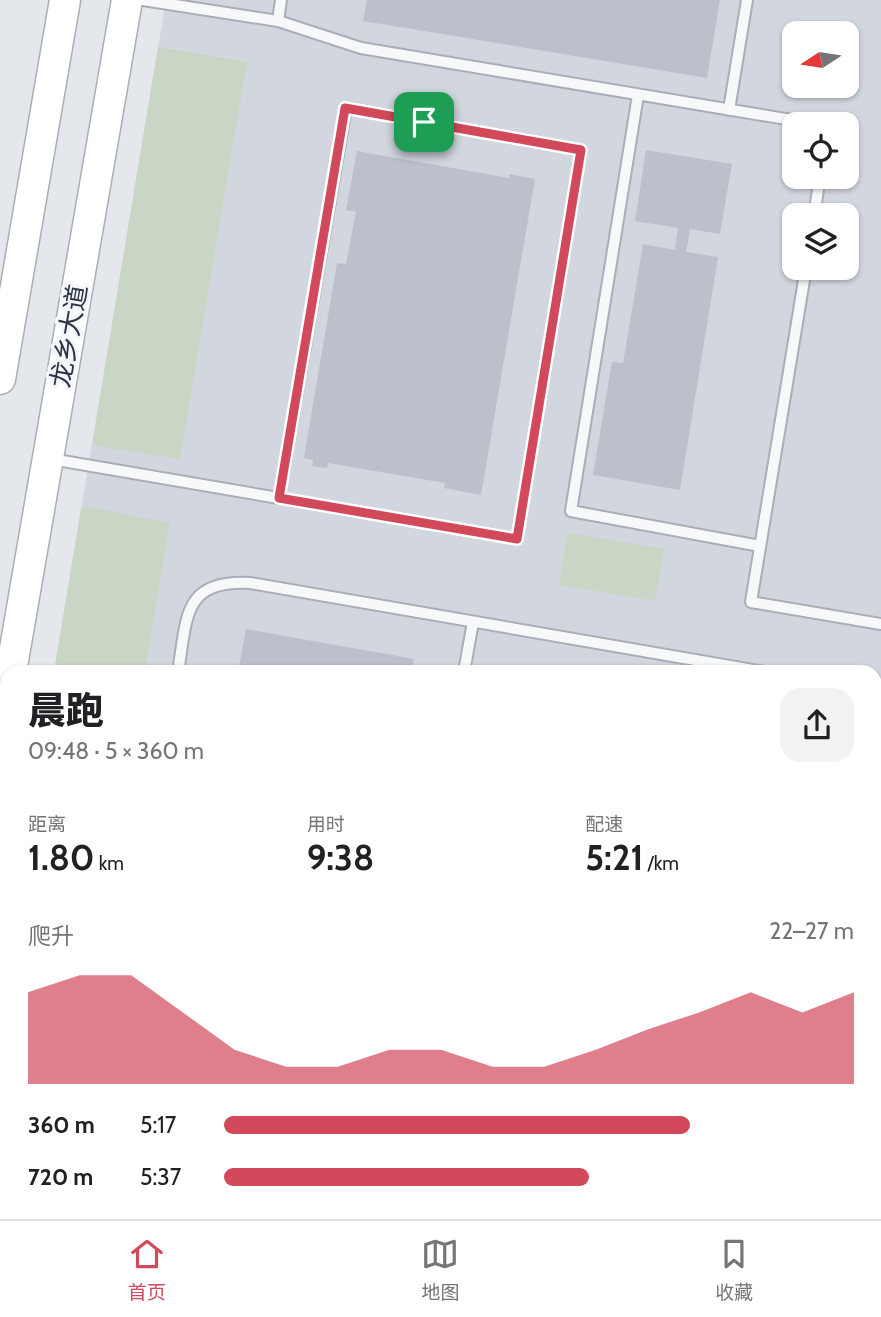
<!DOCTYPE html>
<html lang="zh">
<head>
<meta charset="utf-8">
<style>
  :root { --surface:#fff; --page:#f2f2f2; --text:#202124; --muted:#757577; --line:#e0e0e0; --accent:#d1495b }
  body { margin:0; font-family:Cabin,"Noto Sans SC",sans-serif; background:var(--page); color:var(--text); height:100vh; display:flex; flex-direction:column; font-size:26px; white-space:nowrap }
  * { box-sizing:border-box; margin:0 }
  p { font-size:23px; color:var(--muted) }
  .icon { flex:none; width:38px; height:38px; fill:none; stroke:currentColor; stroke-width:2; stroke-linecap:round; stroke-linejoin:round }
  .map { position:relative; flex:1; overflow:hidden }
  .panel { position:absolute; left:0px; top:665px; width:882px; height:555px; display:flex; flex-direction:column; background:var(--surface); border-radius:21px 21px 0 0; box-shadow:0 2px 5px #0004 }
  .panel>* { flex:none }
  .needle { width:46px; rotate:258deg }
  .controls { position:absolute; left:782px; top:21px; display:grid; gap:14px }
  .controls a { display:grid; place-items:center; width:77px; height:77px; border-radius:14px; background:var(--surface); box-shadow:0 2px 5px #0004; font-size:35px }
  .pin { position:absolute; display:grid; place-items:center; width:60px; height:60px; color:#fff; margin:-30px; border-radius:14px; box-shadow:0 4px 10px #0006 }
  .round { display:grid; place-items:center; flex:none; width:74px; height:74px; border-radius:21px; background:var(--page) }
  .headline { display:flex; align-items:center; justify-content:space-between; height:119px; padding:0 28px }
  h1 { font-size:38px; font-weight:800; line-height:52px }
  .stats { display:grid; grid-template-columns:repeat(3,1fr); gap:10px; height:119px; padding:7px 28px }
  .stats div { display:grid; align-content:center }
  .stats b { font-size:35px; font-weight:800 }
  .stats small { font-size:19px; font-weight:400 }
  .stats p { font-size:19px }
  .chart { height:196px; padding:14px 28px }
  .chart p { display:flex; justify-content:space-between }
  .chart svg { width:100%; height:126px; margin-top:7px; fill:var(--accent); opacity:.7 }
  ul { padding:0 28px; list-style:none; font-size:23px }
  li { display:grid; grid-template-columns:112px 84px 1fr; align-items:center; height:52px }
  li i { height:18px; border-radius:9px; background:var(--accent) }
  .menu { display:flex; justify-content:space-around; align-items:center; height:98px; border-top:2px solid var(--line); background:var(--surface); font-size:19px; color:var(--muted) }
  .menu a { display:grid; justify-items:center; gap:4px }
  .menu .on { color:var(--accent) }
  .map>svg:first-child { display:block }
</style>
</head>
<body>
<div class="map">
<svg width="881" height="1219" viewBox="0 0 881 1219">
  <rect width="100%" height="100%" fill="#e4e7ec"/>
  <path fill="#d2d6de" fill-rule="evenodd" d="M 166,0 L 881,0 L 881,1219 L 0,1219 L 0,993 L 7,951 L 7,1213 L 875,1213 L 875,672 L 54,672 ZM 794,33 L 847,33 L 847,86 L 794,86 ZM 794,124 L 847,124 L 847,177 L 794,177 ZM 794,215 L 847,215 L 847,268 L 794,268 Z"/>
  <path fill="#c9d6c5" d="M 158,47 L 247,62 L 180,459 L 97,446 L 93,440 Z
    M 88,507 L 170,523 L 145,672 L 54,672 L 81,509 Z
    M 567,533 L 664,549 L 655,601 L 559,585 Z
    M 7,951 L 7,1213 L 54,1213 L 53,1219 L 0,1219 L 0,993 Z"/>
  <path fill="#bbc0ca" d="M 367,0 L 720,0 L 707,78 L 363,21 Z
    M 646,150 L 732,164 L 720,234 L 690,229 L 686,252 L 718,257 L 680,490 L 593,475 L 612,362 L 623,363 L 643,244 L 675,250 L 678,228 L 635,221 Z
    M 357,151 L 509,178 L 509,174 L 535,179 L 481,495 L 444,488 L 445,483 L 328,463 L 327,468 L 312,466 L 313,460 L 304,458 L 337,263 L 346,264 L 356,212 L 346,210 Z
    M 246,629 L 414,659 L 412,672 L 238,672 Z
    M 875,740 L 881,741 L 881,1099 L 875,1098 Z
    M 147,1213 L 320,1213 L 319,1219 L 146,1219 Z
    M 420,1213 L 594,1213 L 593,1219 L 419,1219 Z
    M 692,1213 L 865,1213 L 864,1219 L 691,1219 Z"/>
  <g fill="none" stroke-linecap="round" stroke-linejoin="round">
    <g stroke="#a9aeb7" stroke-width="14">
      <path id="service" d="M 143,0 L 278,21 L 361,48 L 816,124
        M 278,21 L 281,0
        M 638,95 L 571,511 L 760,546
        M 729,110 L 747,0
        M 814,215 L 820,177
        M 806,268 L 751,602 L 881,624
        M 51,459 L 517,539 L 581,150 L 346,108 L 279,498
        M 178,672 C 187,619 182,579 250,583 L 765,672
        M 464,672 L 473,622
        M 875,691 L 881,692
        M 875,1132 L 881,1133
        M 84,1219 L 85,1213
        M 371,1219 L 372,1213
        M 644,1219 L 645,1213"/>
    </g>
    <g stroke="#a9aeb7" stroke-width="33">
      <path id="secondary" d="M 0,379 L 65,0
        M 11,672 L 127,0
        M 0,733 L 7,692"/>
    </g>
    <use href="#service" stroke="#f7f8fa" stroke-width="10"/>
    <use href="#secondary" stroke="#fff" stroke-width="30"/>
  </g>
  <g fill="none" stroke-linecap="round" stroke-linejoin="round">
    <g stroke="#fff" stroke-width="14">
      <path id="route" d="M 345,108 L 581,150 L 517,539 L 279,498 Z"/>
    </g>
    <use href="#route" stroke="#d1495b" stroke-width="9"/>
  </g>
  <g text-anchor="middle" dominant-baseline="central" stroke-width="7" stroke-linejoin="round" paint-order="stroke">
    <g font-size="26" fill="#2b3445" stroke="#f4f6f9">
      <text transform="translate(69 336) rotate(-80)">龙乡大道</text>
    </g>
  </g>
</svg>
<div class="controls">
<a><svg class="needle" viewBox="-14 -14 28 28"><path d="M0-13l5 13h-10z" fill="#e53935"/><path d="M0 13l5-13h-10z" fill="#757577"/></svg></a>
<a><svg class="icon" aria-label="locate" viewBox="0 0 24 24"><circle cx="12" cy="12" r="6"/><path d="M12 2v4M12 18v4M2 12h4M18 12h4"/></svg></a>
<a><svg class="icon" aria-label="layers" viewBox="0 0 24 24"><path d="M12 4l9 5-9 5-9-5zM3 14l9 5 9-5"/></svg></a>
</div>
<div class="pin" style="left:424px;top:122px;background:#1e9e55"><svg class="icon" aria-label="arrive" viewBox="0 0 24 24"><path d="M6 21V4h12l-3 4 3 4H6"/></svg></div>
<section class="panel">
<div class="headline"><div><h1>晨跑</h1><p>09:48 · 5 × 360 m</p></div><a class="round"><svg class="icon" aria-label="share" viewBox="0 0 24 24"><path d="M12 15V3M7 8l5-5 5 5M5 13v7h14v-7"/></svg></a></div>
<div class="stats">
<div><p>距离</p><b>1.80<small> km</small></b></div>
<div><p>用时</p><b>9:38</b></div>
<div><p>配速</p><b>5:21<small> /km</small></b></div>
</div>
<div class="chart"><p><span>爬升</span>22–27 m</p>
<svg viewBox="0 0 160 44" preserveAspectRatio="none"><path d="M0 44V12L10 6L20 6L30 19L40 32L50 38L60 38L70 32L80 32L90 38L100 38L110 32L120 25L130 19L140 12L150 19L160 12V44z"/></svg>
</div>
<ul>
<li><b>360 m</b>5:17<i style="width:74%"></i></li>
<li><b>720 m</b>5:37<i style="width:58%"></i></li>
</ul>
</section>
</div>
<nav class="menu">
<a class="on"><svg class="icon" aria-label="home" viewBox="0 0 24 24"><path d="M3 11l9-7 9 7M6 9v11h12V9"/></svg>首页</a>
<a><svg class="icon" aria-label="map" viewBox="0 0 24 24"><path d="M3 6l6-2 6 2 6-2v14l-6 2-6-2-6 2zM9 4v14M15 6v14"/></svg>地图</a>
<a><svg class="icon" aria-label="saved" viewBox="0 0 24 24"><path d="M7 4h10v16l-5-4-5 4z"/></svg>收藏</a>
</nav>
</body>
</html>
